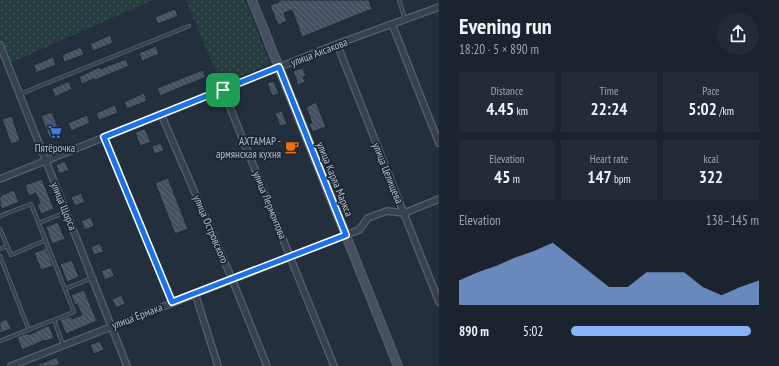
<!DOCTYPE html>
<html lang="en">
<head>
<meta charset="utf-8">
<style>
  :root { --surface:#1b232e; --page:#242b36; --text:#f1f3f6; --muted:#a0a4aa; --accent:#8ab4f8 }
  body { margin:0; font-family:"PT Sans Narrow",sans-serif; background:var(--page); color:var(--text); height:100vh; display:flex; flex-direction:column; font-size:15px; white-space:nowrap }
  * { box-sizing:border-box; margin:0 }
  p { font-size:13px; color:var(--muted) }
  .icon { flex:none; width:22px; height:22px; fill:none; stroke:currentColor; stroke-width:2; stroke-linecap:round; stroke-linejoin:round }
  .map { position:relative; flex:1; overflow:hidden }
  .sheet { display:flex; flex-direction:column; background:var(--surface); width:340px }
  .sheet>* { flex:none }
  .pin { position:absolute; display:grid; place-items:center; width:34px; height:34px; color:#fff; margin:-17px; border-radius:8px; box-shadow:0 2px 6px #0006 }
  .round { display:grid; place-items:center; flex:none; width:42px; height:42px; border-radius:21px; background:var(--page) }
  .headline { display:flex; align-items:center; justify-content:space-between; height:68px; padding:0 20px }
  h1 { font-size:22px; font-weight:700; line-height:30px }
  .metrics { display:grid; grid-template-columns:repeat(3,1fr); gap:6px; height:68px; padding:4px 20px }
  .metrics div { display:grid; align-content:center; border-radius:0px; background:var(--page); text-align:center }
  .metrics b { font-size:17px; font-weight:700 }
  .metrics small { font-size:11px; font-weight:400 }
  .metrics p { font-size:11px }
  .chart { height:112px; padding:8px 20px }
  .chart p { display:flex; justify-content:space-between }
  .chart svg { width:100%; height:72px; margin-top:4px; fill:var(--accent); opacity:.7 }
  ul { padding:0 20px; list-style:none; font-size:13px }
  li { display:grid; grid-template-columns:64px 48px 1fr; align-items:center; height:30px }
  li i { height:10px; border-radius:5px; background:var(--accent) }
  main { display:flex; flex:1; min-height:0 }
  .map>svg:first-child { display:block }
</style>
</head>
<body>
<main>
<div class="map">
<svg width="439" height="366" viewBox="0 0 439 366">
  <defs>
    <pattern id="park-dots" width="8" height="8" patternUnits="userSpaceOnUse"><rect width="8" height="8" fill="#263c3f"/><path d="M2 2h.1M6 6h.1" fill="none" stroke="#435659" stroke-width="1.8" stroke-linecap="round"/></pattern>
    <pattern id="building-back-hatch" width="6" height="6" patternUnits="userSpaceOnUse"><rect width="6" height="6" fill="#455162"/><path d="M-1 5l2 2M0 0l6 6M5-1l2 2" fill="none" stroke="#5d6877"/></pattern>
  </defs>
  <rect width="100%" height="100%" fill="#242f3e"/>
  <path fill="url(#park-dots)" d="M 0,0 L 153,0 L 10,63 L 0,37 Z
    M 186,0 L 245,0 L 270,64 L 221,84 Z"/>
  <path fill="url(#building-back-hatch)" stroke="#1f2835" d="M 279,0 L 369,0 L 372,9 L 302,37 L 292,10 L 284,13 L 287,21 L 278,25 L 270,5 L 279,2 Z
    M 175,9 L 178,16 L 158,24 L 155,17 Z
    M 110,35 L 113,43 L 93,51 L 90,44 Z
    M 156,46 L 159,54 L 142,61 L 139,53 Z
    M 81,47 L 84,55 L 64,62 L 62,55 Z
    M 53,57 L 56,65 L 36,73 L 34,65 Z
    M 126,59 L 129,66 L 95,80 L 94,79 L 82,84 L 79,77 L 99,67 L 100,69 Z
    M 303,68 L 306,76 L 303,77 L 305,82 L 298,85 L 293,71 Z
    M 203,70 L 206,77 L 160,96 L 157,88 Z
    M 69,81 L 72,89 L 55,97 L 52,89 Z
    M 274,81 L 279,94 L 272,96 L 267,83 Z
    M 144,93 L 147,101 L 127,109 L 124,102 Z
    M 316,102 L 326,127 L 312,132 L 309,124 L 312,123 L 306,107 Z
    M 115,105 L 118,113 L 99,120 L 96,113 Z
    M 282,111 L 287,124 L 280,126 L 275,113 Z
    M 52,112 L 61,135 L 50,139 L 41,116 Z
    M 87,115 L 90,123 L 71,131 L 68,123 Z
    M 12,116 L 20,141 L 11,144 L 2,119 Z
    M 145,129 L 151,142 L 140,146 L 135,132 Z
    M 161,143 L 164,151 L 154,154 L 152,146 Z
    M 65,161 L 69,170 L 59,174 L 56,165 Z
    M 168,178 L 188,229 L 175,234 L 155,183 Z
    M 42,179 L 54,209 L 41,214 L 37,204 L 40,203 L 36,193 L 29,196 L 25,185 Z
    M 14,190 L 19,202 L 2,209 L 0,205 L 0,196 Z
    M 81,193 L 85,202 L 75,206 L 71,197 Z
    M 91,217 L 94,226 L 85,230 L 81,221 Z
    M 58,222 L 65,239 L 52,244 L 46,227 Z
    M 100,243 L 104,252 L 94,255 L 91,247 Z
    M 46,248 L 53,266 L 41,270 L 34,253 Z
    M 72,260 L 79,277 L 67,282 L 60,264 Z
    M 111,267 L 114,276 L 105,280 L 101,271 Z
    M 84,290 L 97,321 L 66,334 L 60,320 L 71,316 L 72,319 L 82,315 L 77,304 L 75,305 L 71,295 Z
    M 122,295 L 125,304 L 116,308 L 112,299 Z
    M 7,319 L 11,329 L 0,333 L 0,322 Z
    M 49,325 L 54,338 L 46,341 L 45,340 L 22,350 L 17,337 L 28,333 L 29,335 Z
    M 100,341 L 104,350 L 94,354 L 90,345 Z
    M 57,357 L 60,364 L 55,366 L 35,366 Z"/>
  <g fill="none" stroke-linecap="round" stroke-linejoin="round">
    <g stroke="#565f6c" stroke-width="4.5">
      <path id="service" d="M 399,0 L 405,19
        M 20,94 L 189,26
        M 0,216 L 31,204 L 74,312 L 0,341
        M 39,223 L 66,212
        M 0,229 L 11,255 L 46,240
        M 0,249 L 7,246
        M 0,256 L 29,330
        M 65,289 L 92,278
        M 54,320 L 63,345"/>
    </g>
    <g stroke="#565f6c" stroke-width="8">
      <path id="minor" d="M 392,24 L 439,143
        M 337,44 L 439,302
        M 0,45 L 127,366
        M 223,90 L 334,366
        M 161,114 L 232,279 L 267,366
        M 104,137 L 172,302
        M 0,179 L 337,44 L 439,7
        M 195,293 L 218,366
        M 11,366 L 359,230 L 368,218 L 387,211 L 404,213 L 439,199"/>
    </g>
    <g stroke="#565f6c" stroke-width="10">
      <path id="secondary" d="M 252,0 L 398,366"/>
    </g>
    <use href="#service" stroke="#38414e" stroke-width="2.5"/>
    <use href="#minor" stroke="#38414e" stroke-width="5.5"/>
    <use href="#secondary" stroke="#465061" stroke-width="8"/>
  </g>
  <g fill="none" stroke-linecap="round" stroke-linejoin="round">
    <g stroke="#fff" stroke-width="8">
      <path id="route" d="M 279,67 L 346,235 L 172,302 L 104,137 Z"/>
    </g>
    <use href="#route" stroke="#1a73e8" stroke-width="5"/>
  </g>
  <defs>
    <g id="supermarket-bare" transform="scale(1.08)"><path d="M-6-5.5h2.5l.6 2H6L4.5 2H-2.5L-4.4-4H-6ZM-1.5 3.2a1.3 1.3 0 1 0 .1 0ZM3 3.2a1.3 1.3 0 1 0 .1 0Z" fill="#3f7fe0" stroke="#1d2633" stroke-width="2.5" paint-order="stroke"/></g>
    <g id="cafe-bare" transform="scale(1.08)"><path d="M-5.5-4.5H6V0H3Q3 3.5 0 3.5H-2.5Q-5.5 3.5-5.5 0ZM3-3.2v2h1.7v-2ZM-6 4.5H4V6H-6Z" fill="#e8710a" stroke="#1d2633" stroke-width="2.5" paint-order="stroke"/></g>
  </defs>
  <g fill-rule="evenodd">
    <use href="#supermarket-bare" x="55" y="132"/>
    <use href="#cafe-bare" x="292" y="147"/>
  </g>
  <g text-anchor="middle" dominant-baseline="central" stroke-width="3.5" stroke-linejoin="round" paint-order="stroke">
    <g font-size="11" fill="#b4bcc9" stroke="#1d2633">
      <text transform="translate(319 52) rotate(-21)">улица Аксакова</text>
      <text transform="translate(388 173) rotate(68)">улица Целищева</text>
      <text transform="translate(335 179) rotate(68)">улица Карла Маркса</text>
      <text transform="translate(270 205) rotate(68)">улица Лермонтова</text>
      <text transform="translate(64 206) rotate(68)">улица Щорса</text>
      <text transform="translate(211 229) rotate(67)">улица Островского</text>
      <text transform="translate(137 316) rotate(-21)">улица Ермака</text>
    </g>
    <g font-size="11" fill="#b4bcc9" stroke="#1d2633" text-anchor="end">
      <text x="281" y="141">АХТАМАР -<tspan x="281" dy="13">армянская кухня</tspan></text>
      <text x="55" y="148" text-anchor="middle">Пятёрочка</text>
    </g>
  </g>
</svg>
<div class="pin" style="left:223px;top:90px;background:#1e9e55"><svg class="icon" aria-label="arrive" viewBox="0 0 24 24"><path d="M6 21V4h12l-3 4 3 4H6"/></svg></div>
</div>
<section class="sheet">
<div class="headline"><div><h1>Evening run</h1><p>18:20 · 5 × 890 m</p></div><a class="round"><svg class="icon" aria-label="share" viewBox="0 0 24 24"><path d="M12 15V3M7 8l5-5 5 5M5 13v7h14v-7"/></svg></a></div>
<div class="metrics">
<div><p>Distance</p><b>4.45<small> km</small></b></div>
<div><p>Time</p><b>22:24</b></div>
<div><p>Pace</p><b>5:02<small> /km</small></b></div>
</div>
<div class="metrics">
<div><p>Elevation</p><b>45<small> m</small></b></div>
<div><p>Heart rate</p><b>147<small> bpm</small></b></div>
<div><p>kcal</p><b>322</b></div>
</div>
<div class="chart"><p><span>Elevation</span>138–145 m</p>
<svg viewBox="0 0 160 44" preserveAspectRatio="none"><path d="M0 44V29L10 24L20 20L30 15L40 11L50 6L60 15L70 24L80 33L90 33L100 24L110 24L120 24L130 33L140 38L150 33L160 29V44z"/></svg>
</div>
<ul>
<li><b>890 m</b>5:02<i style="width:96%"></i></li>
</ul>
</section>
</main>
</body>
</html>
